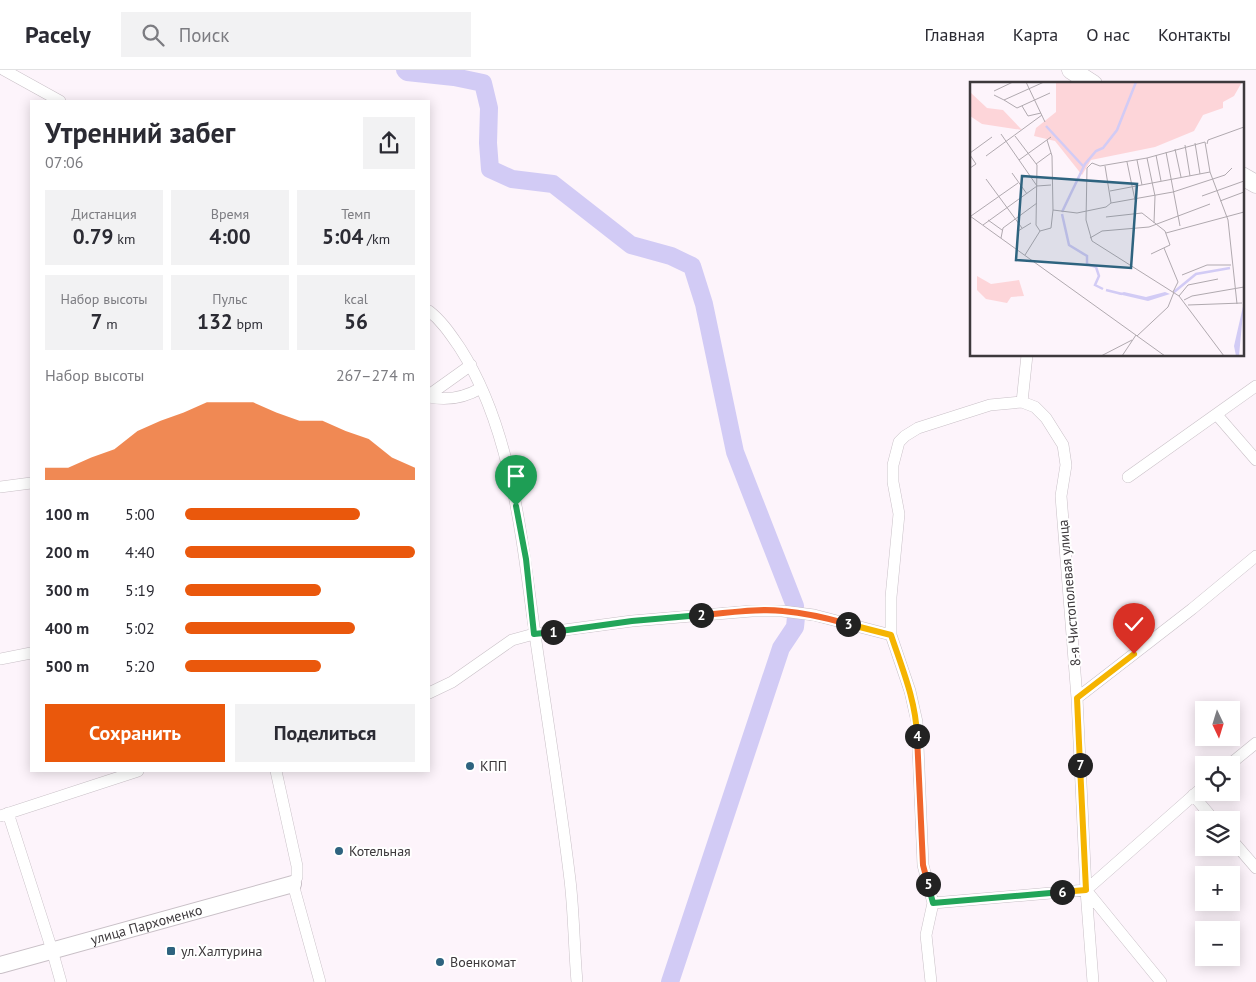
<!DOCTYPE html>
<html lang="ru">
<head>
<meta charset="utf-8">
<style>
  :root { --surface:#fff; --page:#f2f2f3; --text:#2b2b33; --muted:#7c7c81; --line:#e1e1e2; --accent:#ea580c }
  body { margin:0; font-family:"PT Sans",sans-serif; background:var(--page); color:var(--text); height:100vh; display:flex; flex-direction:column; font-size:19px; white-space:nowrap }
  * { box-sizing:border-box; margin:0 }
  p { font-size:16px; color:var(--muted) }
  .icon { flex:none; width:28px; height:28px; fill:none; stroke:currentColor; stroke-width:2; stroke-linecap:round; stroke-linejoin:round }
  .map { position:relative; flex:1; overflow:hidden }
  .drawer { position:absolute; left:30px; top:30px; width:400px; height:672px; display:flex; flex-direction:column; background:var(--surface); border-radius:0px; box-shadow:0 2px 12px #0003 }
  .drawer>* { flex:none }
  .needle { width:32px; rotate:176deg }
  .tools { position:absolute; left:1195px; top:631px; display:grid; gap:10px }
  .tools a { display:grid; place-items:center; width:45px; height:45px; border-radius:0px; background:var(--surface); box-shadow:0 2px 12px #0003; font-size:25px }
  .pin { position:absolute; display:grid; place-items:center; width:42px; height:42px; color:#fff; margin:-51px -21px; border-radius:50% 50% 50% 0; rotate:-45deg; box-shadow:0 0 5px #0007 }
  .pin .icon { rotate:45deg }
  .km { position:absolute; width:25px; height:25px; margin:-12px; border-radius:50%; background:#222; color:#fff; font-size:14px; line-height:25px; text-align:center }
  .round { display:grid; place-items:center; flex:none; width:52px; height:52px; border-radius:0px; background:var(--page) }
  .headline { display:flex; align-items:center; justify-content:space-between; height:85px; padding:0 15px }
  h1 { font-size:28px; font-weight:700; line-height:38px }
  .figures { display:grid; grid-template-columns:repeat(3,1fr); gap:8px; height:85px; padding:5px 15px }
  .figures div { display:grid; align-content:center; border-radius:0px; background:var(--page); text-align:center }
  .figures b { font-size:21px; font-weight:700 }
  .figures small { font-size:14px; font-weight:400 }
  .figures p { font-size:14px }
  .chart { height:140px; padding:10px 15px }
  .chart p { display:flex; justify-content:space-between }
  .chart svg { width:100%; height:90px; margin-top:5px; fill:var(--accent); opacity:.7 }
  .button { display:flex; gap:10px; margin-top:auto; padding:10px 15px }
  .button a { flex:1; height:58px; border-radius:0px; background:var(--accent); color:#fff; font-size:20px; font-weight:700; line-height:58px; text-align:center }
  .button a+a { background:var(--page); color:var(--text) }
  ul { padding:0 15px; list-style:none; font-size:16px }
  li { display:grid; grid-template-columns:80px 60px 1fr; align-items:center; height:38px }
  li i { height:12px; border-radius:6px; background:var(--accent) }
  header { display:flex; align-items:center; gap:30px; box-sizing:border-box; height:70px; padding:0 25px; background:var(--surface); border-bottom:1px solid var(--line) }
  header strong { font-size:24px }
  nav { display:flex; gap:28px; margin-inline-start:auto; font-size:18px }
  .search { width:350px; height:45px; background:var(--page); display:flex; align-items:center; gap:12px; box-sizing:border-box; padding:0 18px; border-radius:0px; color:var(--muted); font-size:19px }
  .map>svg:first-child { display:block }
</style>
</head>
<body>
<header>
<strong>Pacely</strong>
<div class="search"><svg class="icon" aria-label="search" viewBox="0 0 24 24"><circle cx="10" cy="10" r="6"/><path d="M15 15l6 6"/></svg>Поиск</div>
<nav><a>Главная</a><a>Карта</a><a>О нас</a><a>Контакты</a></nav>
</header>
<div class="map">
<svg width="1256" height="912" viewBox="0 0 1256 912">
  <rect width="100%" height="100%" fill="#fdf4fb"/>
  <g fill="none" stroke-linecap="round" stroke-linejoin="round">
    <path stroke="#d2cbf5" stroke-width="18" d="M 405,0 L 407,2 L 454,7 L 483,13 L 489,38 L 488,73 L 490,99 L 512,109 L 553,114 L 631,175 L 671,186 L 692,196 L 704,234 L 735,382 L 795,536
      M 670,912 L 781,578 L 795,557 L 796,547"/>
    <g stroke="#c9c0c7" stroke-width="12">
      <path id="street" d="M 4,0 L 60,31
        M 429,241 C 442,251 451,265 460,278 C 516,365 523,486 538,585 C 549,660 561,735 570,810 C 574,844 574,878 577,912
        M 429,325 L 471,295
        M 429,327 C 448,331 464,328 481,318
        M 1022,332 L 1035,337 L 1046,348 L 1063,375 L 1066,395 L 1061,426 L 1077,628 L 1086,820 L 1093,912
        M 1022,332 L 1027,285
        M 1217,345 L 1256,390
        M 1128,407 L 1256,316
        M 0,417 L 31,413
        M 0,589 L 31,583
        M 429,623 L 452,612 L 512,570 L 534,564 L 632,551 L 752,541 L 782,541 L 814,545 L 891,565
        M 1077,628 L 1192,539 L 1256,486
        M 1229,695 L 1256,673
        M 276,701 L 297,796 L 297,807 L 293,814 L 320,912
        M 1193,725 L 1214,750
        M 8,743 L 52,880 L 61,912
        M 0,746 L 138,701
        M 1231,769 L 1256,798
        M 1086,820 L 1161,912
        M 933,833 L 1086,820 L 1204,716
        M 931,912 L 926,865 L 933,833 L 923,795 L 917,652 L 910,621 L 891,565 L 891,527 L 899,444 L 893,412 L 893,395 L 899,372 L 905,366 L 918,358 L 990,335 L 1022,332"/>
    </g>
    <g stroke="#c9c0c7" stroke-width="18">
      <g id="secondary">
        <path id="s1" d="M 0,895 L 293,814"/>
      </g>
    </g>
    <g stroke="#c9c0c7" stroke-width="19">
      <path id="primary" d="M 1071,0 L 1093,14
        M 1242,106 L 1256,114"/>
    </g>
    <use href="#street" stroke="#fff" stroke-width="11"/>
    <use href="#secondary" stroke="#fff" stroke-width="16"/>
    <use href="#primary" stroke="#fff" stroke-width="18"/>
  </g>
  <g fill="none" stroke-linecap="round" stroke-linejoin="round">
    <g stroke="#fff" stroke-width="10">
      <path id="split-1" d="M 516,436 L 526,489 L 534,564 L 553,562"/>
    </g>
    <g stroke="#fff" stroke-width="10">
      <path id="split-2" d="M 553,562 L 632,551 L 701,545"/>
    </g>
    <g stroke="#fff" stroke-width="10">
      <path id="split-3" d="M 701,545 C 728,543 756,538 783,541 C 806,543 827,548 848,554"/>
    </g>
    <g stroke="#fff" stroke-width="10">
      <path id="split-4" d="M 848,554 L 891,565 C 902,598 916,631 917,666"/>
    </g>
    <g stroke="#fff" stroke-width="10">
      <path id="split-5" d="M 917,666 L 923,795 L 928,814"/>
    </g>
    <g stroke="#fff" stroke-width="10">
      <path id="split-6" d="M 928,814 L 933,833 L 1062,822"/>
    </g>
    <g stroke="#fff" stroke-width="10">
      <path id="split-7" d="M 1062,822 L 1086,820 L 1080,695"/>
    </g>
    <g stroke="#fff" stroke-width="10">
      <path id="split-8" d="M 1080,695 L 1077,628 L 1134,584"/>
    </g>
    <use href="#split-1" stroke="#22a559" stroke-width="6"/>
    <use href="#split-2" stroke="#22a559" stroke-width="6"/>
    <use href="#split-3" stroke="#f0652b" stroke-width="6"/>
    <use href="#split-4" stroke="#f5b400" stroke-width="6"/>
    <use href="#split-5" stroke="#f0652b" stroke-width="6"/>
    <use href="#split-6" stroke="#22a559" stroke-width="6"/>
    <use href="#split-7" stroke="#f5b400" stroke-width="6"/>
    <use href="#split-8" stroke="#f5b400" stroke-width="6"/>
  </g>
  <g fill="#2e637f" stroke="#fff" stroke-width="2">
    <circle cx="470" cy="696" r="5"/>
    <circle cx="339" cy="781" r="5"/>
    <rect x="166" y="876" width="10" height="10" rx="2.5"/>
    <circle cx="440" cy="892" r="5"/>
  </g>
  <g text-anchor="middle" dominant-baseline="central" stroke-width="4" stroke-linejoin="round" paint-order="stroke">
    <g font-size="14" fill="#3d393c" stroke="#fff">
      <text transform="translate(1069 523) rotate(-95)">8-я Чистополевая улица</text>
      <text stroke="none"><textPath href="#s1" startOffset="152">улица Пархоменко</textPath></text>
    </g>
    <g font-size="14" fill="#3d393c" stroke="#fff" text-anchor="start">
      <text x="480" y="696">КПП</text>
      <text x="349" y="781">Котельная</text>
      <text x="181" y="881">ул.Халтурина</text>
      <text x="450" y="892">Военкомат</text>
    </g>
  </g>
  <g transform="translate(970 12)">
    <rect width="274" height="274" fill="#fdf4fb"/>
    <path d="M 86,0 L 272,0 L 264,14 L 253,20 L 253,26 L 233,33 L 224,49 L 185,65 L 121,78 L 112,93 L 85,59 L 64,54 L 66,46 L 86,30 ZM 0,10 L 17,26 L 33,28 L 52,48 L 12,42 L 0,34 ZM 7,194 L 21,202 L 49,198 L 54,214 L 41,215 L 37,221 L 16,217 L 7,208 Z" fill="#fdd5d9"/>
    <path d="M 154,210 L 176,215 L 195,210 L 200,212 L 178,219 L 148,212 ZM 274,220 L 269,274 L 266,274 L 264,264 Z" fill="#d2cbf5"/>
    <path fill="none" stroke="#d2cbf5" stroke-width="2.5" d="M 76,44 L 113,84M 92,130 L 115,82 L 126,69 L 133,66 L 147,48 L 166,0M 92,132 L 99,163 L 117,174 L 117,182 L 126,185 L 129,194 L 125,203 L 133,207M 136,208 L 152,212M 204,210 L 226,192 L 260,186"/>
    <path fill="none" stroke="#b0a9af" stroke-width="1" d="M 56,0 L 75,40M 24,9 L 43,0M 24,13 L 34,18 L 74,0M 34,18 L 47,26 L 80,11M 52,24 L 58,34 L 71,31M 31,52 L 67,104M 45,54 L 67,83 L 66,143 L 70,149M 225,61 L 230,92M 237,62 L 238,58 L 274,45M 215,63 L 220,94M 205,67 L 211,95M 196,70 L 210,144M 0,71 L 22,55M 0,73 L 6,82 L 0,86M 186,73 L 191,99M 16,74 L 72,33M 177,76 L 185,114 L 184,141M 49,78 L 81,55M 167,78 L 172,103M 157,80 L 165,118M 66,82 L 81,71M 42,91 L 57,112M 16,97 L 52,146M 140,109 L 240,90M 232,114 L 274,99M 250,119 L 274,110M 141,121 L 203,110 L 255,93 L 262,86M 83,128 L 107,131 L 136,125 L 141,121 L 135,84M 0,134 L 195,274M 1,134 L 48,101M 136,135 L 172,131 L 195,149 L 200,163 L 181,172M 18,138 L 32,148M 13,143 L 67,104 L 81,103M 48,149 L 61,141M 70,149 L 81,146 L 83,128 L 82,74 L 77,58M 196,151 L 274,130M 31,156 L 33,146 L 67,121M 120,156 L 132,149 L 179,145 L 240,122M 194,166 L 208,200 L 203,210M 55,173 L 70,149M 212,193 L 237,183 L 261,183M 209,214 L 218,203 L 248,197M 214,218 L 222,214 L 274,205M 218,223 L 272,221M 167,254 L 198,225 L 204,210M 131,274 L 162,258M 152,274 L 166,253M 254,274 L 209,214 L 122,159 L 116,138 L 117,86 L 122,81 L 130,84 L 177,76 L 235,60 L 240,90 L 258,138 L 267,222"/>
    <path fill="#2e637f" fill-opacity="0.15" stroke="#2e637f" stroke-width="2.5" d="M 52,94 L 167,102 L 161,186 L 46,178 Z"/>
    <rect width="274" height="274" fill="none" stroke="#3d393c" stroke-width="2.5"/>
  </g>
</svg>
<div class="tools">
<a><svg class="needle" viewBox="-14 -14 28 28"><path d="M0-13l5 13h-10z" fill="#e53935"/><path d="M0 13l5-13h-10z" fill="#7c7c81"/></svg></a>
<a><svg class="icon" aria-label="locate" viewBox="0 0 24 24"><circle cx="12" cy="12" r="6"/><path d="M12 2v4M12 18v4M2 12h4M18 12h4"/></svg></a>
<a><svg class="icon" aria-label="layers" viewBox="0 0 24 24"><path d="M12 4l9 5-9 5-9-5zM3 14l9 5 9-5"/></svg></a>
<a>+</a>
<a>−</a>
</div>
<div class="pin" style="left:516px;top:436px;background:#1e9e55"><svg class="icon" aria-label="arrive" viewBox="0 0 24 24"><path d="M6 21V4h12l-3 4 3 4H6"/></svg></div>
<div class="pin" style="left:1134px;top:584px;background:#d93025"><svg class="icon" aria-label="check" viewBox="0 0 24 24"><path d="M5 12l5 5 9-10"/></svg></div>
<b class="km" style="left:553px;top:562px">1</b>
<b class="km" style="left:701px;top:545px">2</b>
<b class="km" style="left:848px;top:554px">3</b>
<b class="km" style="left:917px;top:666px">4</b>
<b class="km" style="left:928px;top:814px">5</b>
<b class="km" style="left:1062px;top:822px">6</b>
<b class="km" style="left:1080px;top:695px">7</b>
<section class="drawer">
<div class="headline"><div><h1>Утренний забег</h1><p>07:06</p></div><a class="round"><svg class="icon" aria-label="share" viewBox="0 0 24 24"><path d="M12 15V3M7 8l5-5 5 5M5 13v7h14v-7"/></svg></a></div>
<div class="figures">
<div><p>Дистанция</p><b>0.79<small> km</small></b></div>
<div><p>Время</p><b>4:00</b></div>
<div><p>Темп</p><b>5:04<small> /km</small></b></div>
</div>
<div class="figures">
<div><p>Набор высоты</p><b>7<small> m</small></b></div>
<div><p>Пульс</p><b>132<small> bpm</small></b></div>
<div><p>kcal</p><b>56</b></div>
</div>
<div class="chart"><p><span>Набор высоты</span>267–274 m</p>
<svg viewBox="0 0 160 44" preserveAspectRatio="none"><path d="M0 44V38L10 38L20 33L30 29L40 20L50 15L60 11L70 6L80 6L90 6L100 11L110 15L120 15L130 20L140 24L150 33L160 38V44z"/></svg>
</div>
<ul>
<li><b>100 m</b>5:00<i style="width:76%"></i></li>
<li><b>200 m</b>4:40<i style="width:100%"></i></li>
<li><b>300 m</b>5:19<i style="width:59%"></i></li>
<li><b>400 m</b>5:02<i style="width:74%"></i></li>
<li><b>500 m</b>5:20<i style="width:59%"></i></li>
</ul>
<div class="button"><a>Сохранить</a><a>Поделиться</a></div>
</section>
</div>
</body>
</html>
